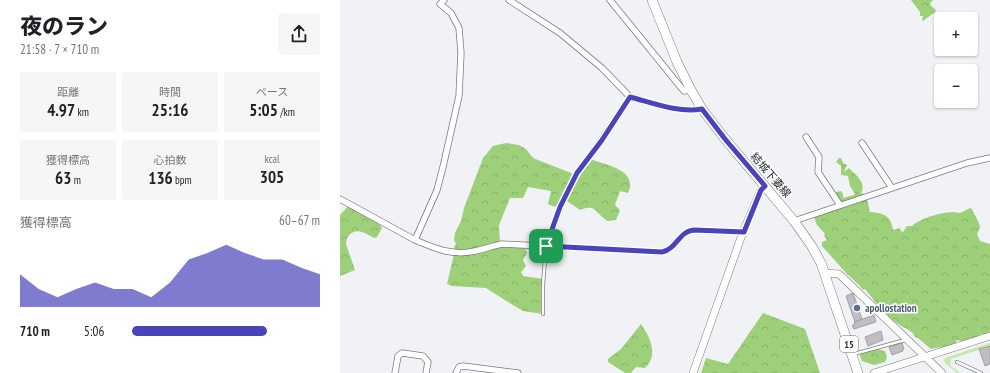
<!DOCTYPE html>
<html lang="ja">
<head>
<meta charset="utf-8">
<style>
  :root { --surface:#fff; --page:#f6f6f6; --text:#202124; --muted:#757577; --accent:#4a44ba }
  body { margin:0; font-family:"PT Sans Narrow","Noto Sans JP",sans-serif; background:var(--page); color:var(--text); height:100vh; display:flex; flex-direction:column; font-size:15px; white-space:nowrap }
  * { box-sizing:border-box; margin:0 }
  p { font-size:13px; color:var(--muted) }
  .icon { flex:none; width:22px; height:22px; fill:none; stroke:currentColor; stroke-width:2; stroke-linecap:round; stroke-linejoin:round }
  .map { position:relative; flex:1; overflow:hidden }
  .panel { display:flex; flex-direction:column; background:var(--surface); width:340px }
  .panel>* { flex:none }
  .fabs { position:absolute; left:594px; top:12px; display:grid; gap:8px }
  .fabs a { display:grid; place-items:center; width:44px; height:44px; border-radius:4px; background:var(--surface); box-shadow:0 1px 3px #0004; font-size:20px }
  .pin { position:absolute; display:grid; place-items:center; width:34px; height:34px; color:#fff; margin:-17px; border-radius:8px; box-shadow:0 2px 6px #0006 }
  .round { display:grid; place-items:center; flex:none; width:42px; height:42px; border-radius:4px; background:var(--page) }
  .overview { display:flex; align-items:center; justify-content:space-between; height:68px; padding:0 20px }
  h1 { font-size:22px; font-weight:800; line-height:30px }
  .metrics { display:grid; grid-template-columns:repeat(3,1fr); gap:6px; height:68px; padding:4px 20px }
  .metrics div { display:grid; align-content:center; border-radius:4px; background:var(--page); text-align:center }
  .metrics b { font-size:17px; font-weight:800 }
  .metrics small { font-size:11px; font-weight:400 }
  .metrics p { font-size:11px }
  .chart { height:112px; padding:8px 20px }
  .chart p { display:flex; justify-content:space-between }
  .chart svg { width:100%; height:72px; margin-top:4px; fill:var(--accent); opacity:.7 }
  ul { padding:0 20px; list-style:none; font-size:13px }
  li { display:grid; grid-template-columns:64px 48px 1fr; align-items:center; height:30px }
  li i { height:10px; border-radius:5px; background:var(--accent) }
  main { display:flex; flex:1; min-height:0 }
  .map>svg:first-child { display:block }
</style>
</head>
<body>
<main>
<section class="panel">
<div class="overview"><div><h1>夜のラン</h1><p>21:58 · 7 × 710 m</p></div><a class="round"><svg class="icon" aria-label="share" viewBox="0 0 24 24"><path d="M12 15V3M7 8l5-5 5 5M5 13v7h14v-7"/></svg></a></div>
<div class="metrics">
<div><p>距離</p><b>4.97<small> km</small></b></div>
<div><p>時間</p><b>25:16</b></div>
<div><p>ペース</p><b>5:05<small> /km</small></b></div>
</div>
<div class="metrics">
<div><p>獲得標高</p><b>63<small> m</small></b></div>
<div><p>心拍数</p><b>136<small> bpm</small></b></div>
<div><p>kcal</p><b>305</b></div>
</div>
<div class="chart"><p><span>獲得標高</span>60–67 m</p>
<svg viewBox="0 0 160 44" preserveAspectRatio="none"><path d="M0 44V24L10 33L20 38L30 33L40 29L50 33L60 33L70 38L80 29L90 15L100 11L110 6L120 11L130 15L140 15L150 20L160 24V44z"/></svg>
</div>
<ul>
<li><b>710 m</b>5:06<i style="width:72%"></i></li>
</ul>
</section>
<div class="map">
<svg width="650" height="373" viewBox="0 0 650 373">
  <defs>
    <pattern id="forest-crowns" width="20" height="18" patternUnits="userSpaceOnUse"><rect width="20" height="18" fill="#9ed07a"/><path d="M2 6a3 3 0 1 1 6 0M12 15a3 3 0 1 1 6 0" fill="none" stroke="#88b36a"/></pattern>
  </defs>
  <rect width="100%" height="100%" fill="#f0f2f5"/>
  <path fill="#c4e9ad" d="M 650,343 L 650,346 L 611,359 L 610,365 L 620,373 L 617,373 L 604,362 L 605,358 Z"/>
  <path fill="url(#forest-crowns)" d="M 571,0 L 593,0 L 591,2 L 590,5 L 596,10 L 595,12 L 583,21 L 582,20 L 583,16 L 580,16 L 580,12 Z
    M 166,143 L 179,145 L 186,149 L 193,158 L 236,175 L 248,158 C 261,164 289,167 290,184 C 291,187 289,191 288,193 L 280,191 L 275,205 L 280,210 L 276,220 L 268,221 C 255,214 257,203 240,210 L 224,199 L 220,207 L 212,206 L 208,204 L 211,191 L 188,187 L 183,198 L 170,198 L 159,225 L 160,244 L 184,245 L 187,253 L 183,260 L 186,266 L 181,272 L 183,276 L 204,279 L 203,314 L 183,311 L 168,302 L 146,288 L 112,286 L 107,284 L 114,254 L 114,248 L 116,244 L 114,240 L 115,233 L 121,221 L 124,208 L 143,158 L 153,146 Z
    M 499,158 L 501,158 L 503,163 L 507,165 L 504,172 L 509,168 C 515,174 527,183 521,193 L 526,195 L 530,212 C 543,213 551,215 553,230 L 560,228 L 561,231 L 563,232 L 567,226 L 572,226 C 582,217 608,210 620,213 L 630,208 L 632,209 C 633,213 641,224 640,228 C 639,230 638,232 637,234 L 640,241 L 650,244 L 650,330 L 649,333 L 644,335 L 642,334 L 639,335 L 638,338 L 633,338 L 621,342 L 619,340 L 616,341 L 616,344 L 591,349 L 578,338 L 575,337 C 573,332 568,329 563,327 C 560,326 544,313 543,310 C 542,309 542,307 541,305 L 537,304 L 525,289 L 523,290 L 519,285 L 507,274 L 482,246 L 482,242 L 487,240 L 484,236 L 485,234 L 477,225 L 474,217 L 496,205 L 499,200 L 496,192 L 501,191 L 503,194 L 503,198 L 514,195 L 515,194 L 510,186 L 508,176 L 501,175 L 501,166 L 496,162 Z
    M 10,204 L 36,219 L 42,228 L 37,237 L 34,238 C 30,236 26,233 22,232 C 13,229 6,236 6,244 L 15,270 L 0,276 L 0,215 Z
    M 423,313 L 465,329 L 480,373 L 361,373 L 366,358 L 388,364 Z
    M 301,324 C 310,337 319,355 305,368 L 296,367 L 291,373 L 285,373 L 268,362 L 268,359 L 281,349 Z
    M 538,349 L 545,351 L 547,357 L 545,362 L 534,365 L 522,361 L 520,356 L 521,353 Z"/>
  <path fill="#c0bec0" stroke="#a3a1a4" d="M 513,293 L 522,319 L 515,322 L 506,296 Z
    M 534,315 L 536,322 L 514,329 L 512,325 L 515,325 L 514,322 Z
    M 541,331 L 543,340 L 528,346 L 525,337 Z
    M 562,343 L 564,349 L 562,349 L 563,351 L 552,355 L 549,347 Z
    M 650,346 L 650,364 L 645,366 L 639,349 Z"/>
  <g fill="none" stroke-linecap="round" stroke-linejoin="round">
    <g stroke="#7a7b7e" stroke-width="4">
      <path id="service" d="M 203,314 L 203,285 L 206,246
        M 514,354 L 565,340
        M 617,362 L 641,373"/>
    </g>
    <g stroke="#7a7b7e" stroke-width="7">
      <path id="minor" d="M 169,0 L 220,33 L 262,68 L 290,97 L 262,139 L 237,173 L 220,207 L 206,246
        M 270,0 L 339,85 L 344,91 L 351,90
        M 290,97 C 313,103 338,113 362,109
        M 466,137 L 479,157 L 478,172 L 500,205
        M 522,143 L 552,188
        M 0,199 L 75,240 C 96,249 113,256 135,251 C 144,249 153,246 162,244 L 322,252 C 337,249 339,231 354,230 L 403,232
        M 454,221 L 627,163 L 650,158
        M 75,240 L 97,190 L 103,167 L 119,96 L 121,53 L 119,28 L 111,13 L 100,4 L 104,0
        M 55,373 L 58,356 L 62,353 L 83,356 L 88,362 L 86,373
        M 116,373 L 119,367 L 123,366 L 178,373"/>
    </g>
    <g stroke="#7a7b7e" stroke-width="8">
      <path id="tertiary" d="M 486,273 L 499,274 L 602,373
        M 353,373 L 403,232 L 421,190 L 425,186
        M 534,373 L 650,336"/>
    </g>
    <g stroke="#7a7b7e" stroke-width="10">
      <path id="primary" d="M 312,0 L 337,62 L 351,90 L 362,109 L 385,139 L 454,221 L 471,245 L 481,263 L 518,373"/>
    </g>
    <use href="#service" stroke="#fff" stroke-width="2.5"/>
    <use href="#minor" stroke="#fff" stroke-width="5.5"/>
    <use href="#tertiary" stroke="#fff" stroke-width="7"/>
    <use href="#primary" stroke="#fff" stroke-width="9"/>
  </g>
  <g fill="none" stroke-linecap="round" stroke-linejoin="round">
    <g stroke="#fff" stroke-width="8">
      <path id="route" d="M 290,97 C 313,103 338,113 362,109 L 385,139 L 425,186 L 421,190 L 404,232 L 354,230 C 339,231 337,249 322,252 L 206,246 L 220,207 L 237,173 L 262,140 Z"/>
    </g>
    <use href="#route" stroke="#4a44ba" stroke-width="5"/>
  </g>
  <circle fill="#5c6f8a" stroke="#fff" stroke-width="1.5" cx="517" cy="308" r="4"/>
  <g text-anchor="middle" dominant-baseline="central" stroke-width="3" stroke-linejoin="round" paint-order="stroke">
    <rect fill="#fff" stroke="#696a6b" stroke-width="1" x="500" y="336" width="18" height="16" rx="3"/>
    <g font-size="10" font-weight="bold" fill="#292a2b">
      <text x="509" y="344">15</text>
    </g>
    <g font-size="11" fill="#292a2b" stroke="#fff">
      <text transform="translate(431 175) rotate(49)">結城下妻線</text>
    </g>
    <g font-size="11" font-weight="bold" fill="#4e5e75" stroke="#fff" text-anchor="start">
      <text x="525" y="308">apollostation</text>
    </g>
  </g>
</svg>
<div class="fabs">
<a>+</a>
<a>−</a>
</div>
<div class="pin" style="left:206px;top:246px;background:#1e9e55"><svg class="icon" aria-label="arrive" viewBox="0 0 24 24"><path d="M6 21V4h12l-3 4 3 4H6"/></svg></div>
</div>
</main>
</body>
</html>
